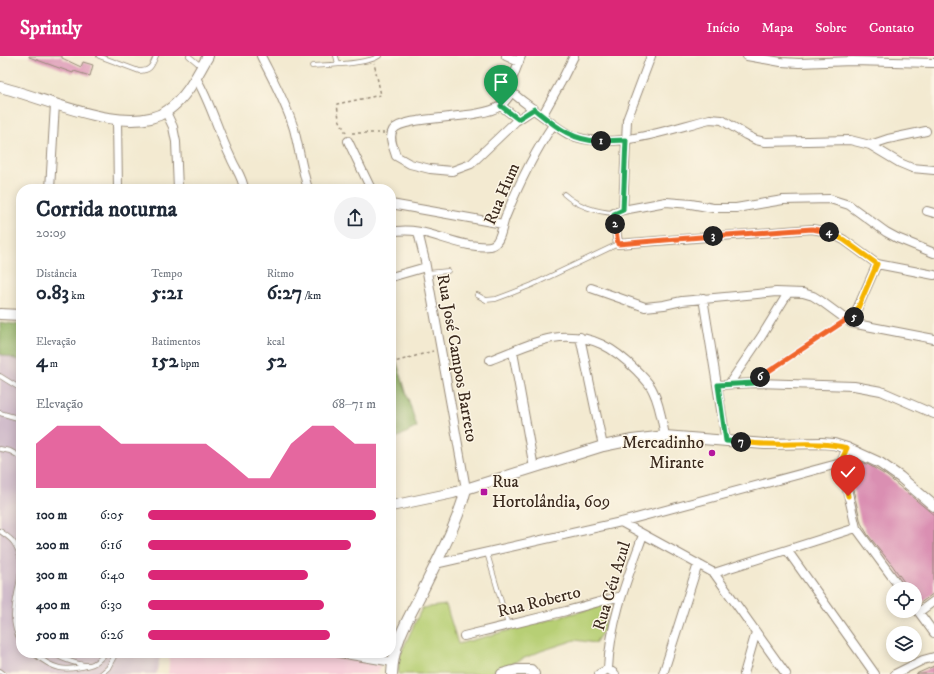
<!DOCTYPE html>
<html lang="pt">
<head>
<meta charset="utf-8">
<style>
  :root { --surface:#fff; --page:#f2f2f3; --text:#1f2937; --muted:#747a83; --accent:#db2777 }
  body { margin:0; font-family:"IM FELL DW Pica",serif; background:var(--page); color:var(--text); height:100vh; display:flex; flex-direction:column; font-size:15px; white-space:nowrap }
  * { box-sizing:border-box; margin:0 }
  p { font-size:13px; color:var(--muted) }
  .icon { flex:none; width:22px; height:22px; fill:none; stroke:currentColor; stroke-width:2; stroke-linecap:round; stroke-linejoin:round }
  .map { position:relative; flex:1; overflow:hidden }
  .side { position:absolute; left:16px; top:128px; width:380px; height:474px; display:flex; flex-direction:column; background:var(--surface); border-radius:16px; box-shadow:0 2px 10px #0003 }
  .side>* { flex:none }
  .fabs { position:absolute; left:886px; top:526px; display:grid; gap:8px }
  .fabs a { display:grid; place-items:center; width:36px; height:36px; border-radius:50%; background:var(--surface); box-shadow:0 2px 10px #0003; font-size:20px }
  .pin { position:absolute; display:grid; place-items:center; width:34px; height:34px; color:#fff; margin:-41px -17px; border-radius:50% 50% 50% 0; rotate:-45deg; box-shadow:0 0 4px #0007 }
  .pin .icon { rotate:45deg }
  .km { position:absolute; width:20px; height:20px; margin:-10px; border-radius:50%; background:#222; color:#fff; font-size:11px; line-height:20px; text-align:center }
  .round { display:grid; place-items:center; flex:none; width:42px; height:42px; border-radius:21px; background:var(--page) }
  .summary { display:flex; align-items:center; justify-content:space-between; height:68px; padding:0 20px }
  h1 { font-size:22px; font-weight:800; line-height:30px }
  .figures { display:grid; grid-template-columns:repeat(3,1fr); gap:6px; height:68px; padding:4px 20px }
  .figures div { display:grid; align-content:center }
  .figures b { font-size:20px; font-weight:800 }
  .figures small { font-size:11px; font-weight:400 }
  .figures p { font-size:11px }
  .chart { height:112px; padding:8px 20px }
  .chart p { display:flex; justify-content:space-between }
  .chart svg { width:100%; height:72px; margin-top:4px; fill:var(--accent); opacity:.7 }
  ul { padding:0 20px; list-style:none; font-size:13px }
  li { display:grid; grid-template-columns:64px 48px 1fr; align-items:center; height:30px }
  li i { height:10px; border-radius:5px; background:var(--accent) }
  header { display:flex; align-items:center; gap:24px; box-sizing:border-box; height:56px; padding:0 20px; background:var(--accent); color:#fff }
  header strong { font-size:19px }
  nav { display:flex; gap:22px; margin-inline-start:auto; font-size:14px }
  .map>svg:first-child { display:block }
</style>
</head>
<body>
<header>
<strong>Sprintly</strong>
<nav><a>Início</a><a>Mapa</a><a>Sobre</a><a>Contato</a></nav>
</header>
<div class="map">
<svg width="934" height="618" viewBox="0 0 934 618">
  <rect width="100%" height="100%" fill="#fcf5e5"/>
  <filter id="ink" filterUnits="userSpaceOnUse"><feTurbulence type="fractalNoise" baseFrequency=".025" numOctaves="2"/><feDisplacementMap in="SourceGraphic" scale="8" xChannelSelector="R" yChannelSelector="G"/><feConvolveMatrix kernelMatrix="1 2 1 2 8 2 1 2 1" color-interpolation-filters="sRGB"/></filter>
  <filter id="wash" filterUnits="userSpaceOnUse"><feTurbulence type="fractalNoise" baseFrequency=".012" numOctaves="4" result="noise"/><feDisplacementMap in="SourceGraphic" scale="16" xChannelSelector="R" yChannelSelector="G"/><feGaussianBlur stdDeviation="0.9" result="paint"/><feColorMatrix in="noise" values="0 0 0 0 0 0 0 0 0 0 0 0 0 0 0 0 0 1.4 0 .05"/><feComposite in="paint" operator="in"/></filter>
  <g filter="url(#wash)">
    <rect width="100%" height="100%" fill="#f3ead1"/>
    <path fill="#f6cfd9" d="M 170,597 L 328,597 L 380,609 L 378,618 L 168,618 Z"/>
    <path fill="#d1bdcb" d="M 0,298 L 21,305 L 21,597 L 161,597 L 156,618 L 0,618 Z"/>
    <path fill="#b7cf74" stroke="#797c49" d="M 608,548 L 604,574 L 595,587 L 575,584 L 541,595 L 487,618 L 398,618 L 399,601 L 422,552 L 446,549 L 458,588 Z"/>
    <path fill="#91b266" stroke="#666e42" d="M 0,266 L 21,269 L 21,305 L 0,298 Z
      M 391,288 L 417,371 L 391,385 Z"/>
    <g id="blocks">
      <path fill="#da8fb2" d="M 29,0 L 62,0 L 62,2 L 81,11 L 83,6 L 93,9 L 90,20 L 74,15 L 73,17 L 29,1 Z
        M 854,403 L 869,409 L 887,420 L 934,459 L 934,537 L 919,548 L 915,543 L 915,533 L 909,533 L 892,509 L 868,479 L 861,467 L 848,412 L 848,410 Z
        M 934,610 L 934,618 L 916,618 Z"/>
    </g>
  </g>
  <g filter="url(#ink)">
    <use href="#blocks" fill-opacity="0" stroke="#978a78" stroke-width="1"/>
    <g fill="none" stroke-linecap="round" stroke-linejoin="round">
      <g stroke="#978a78" stroke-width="5.5">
        <path id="service" d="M 99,0 L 139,15 C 151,15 152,9 156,0
          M 189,0 L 202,11
          M 336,0 L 338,8
          M 312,10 C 327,9 368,8 379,0
          M 564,138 C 577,150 597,156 614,157
          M 427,217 L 448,215
          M 477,239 L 486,244 L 496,243 L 512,237 L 532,229 L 618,188
          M 0,320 L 21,333
          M 754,327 L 767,316 L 846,264
          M 0,357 L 21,363
          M 0,393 L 10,395 L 21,401
          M 0,475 C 4,478 11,482 14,487 C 35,516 0,553 21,585
          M 487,497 L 508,569
          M 33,597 C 54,614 64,616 90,609
          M 54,597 C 60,603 82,610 90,609 C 96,608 102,601 106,597
          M 0,615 L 4,618
          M 101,618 L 108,612 L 116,597"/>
      </g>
      <g stroke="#978a78" stroke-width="10">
        <path id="minor" d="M 261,0 C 273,24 286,47 294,73 C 299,93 302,113 308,133
          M 506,0 L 519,6
          M 521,0 L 511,26 L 512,36 C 520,44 530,50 538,57 C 548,64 557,72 568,78 C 609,97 669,73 710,63 L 722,64 L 746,79 L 756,84 L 765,86 L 850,84 L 870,89 L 900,107 L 912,112 L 934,114
          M 651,0 L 627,64 L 623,154 L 614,157 L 618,188 L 812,173 L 829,176 L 844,184 L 877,208 L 934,219
          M 747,0 L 781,6 L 799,7 L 852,5 L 934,7
          M 196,22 C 211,47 218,76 231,102 C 235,112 243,122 244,133
          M 512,36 C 508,41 505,47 500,50 C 481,64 403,59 393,74 C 388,82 394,92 396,100 L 410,108 L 430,113 L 452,115 L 471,108 L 516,65 L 534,53
          M 501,50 L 518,63
          M 166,56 L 173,71 L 176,86 L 178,133
          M 542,60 L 561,26 L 574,0
          M 117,64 L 118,133
          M 348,85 L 371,133
          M 870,89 L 888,83 L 926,75
          M 50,133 L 55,48
          M 391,148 L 503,168
          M 623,154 L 666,146 L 691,148 L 713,152 L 736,152 L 783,144 L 830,143 L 849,149 L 886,176 L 897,182 L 934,197
          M 927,155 L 934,157
          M 391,176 C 420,170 442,184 469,189 C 476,190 487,192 493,189 C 501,185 502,170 505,162 C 518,130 534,97 553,69
          M 418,176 L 425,205 L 466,433
          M 391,221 L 426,211
          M 591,232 L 645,251 L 664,249 L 682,245 L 757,238 L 776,236 L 803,237 L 813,240 L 821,245 L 851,267 L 934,283
          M 703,242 L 726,385
          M 851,267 L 877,208
          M 580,281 L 603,390
          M 513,296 L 534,412
          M 490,304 C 512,296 537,283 560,281 C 593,279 614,292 636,314 C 642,320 650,327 653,335 C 660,349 662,365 665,380
          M 729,328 L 761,281 L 788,237
          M 718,329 L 754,327 L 854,330 L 881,335 L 934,358
          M 841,407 L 856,472 L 901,533
          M 621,466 L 714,517 L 786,618
          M 787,494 L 875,618
          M 435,508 L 621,466 L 841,407 L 847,392
          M 714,517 L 856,472
          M 915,551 L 934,577
          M 919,556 L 934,545
          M 464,580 L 566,555 L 621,540
          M 339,597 L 393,606
          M 608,613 C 610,566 627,523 643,479
          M 608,613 L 615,618
          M 599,618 L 608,613
          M 663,618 L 698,508
          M 744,618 L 756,576
          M 895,618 L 923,604 L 934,601"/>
      </g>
      <g stroke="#978a78" stroke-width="12">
        <path id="tertiary" d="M 0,31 C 44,41 126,82 167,55 C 186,42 197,20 208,0
          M 0,258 L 21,259
          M 391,450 L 453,437 L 603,390 L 632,384 L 665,380 L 765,388 L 822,387 L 834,388 L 847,392 L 880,407 L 900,421 L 934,450
          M 392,618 C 393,588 407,564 421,538 C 437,504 457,470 466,433
          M 502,618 L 517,614 L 531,614 L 534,618"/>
      </g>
      <path stroke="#978a78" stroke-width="1.5" stroke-dasharray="3 3" stroke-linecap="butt" d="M 346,77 L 339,63 L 337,48 L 381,39 L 374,7
        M 352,77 L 384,77
        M 391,161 L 393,168
        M 391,307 L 433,295"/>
      <use href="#service" stroke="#fff" stroke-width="4"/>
      <use href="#minor" stroke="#fff" stroke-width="8"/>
      <use href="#tertiary" stroke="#fff" stroke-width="10"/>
    </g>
  </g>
  <g fill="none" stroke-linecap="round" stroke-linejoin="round" filter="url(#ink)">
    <g stroke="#fff" stroke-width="8">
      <path id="split-1" d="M 501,50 L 518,63 L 534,53 C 554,69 573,86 601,85"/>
    </g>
    <g stroke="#fff" stroke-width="8">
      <path id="split-2" d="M 601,85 L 626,84 L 623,154 L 614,158 L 615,168"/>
    </g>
    <g stroke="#fff" stroke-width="8">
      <path id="split-3" d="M 615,168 L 618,188 L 713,180"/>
    </g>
    <g stroke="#fff" stroke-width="8">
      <path id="split-4" d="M 713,180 L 812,173 L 829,176"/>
    </g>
    <g stroke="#fff" stroke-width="8">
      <path id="split-5" d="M 829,176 L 844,184 L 877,208 L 854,261"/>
    </g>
    <g stroke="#fff" stroke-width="8">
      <path id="split-6" d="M 760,321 L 846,264 L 852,267 L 854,261"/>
    </g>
    <g stroke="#fff" stroke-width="8">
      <path id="split-7" d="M 741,386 L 726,385 L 718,329 L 754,327 L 760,321"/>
    </g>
    <g stroke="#fff" stroke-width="8">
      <path id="split-8" d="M 741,386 C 749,387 758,388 766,388 C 793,389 820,385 847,392 L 843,401"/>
    </g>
    <g stroke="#fff" stroke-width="8">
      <path id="split-9" d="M 843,401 L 840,407 L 848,440"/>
    </g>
    <use href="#split-1" stroke="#22a559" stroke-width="5"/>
    <use href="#split-2" stroke="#22a559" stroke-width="5"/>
    <use href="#split-3" stroke="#f0652b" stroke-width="5"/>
    <use href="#split-4" stroke="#f0652b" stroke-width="5"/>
    <use href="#split-5" stroke="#f5b400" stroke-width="5"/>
    <use href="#split-6" stroke="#f0652b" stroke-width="5"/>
    <use href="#split-7" stroke="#22a559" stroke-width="5"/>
    <use href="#split-8" stroke="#f5b400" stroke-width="5"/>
    <use href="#split-9" stroke="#f5b400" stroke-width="5"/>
  </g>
  <g fill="#b5179e" stroke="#fcf5e5" stroke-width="1.5">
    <circle cx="712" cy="397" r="4"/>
    <rect x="480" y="432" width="8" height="8" rx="2"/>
  </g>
  <g text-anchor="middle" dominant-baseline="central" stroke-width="3" stroke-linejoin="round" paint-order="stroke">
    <g font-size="17" fill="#3b2a1e" stroke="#fcf5e5">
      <text transform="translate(502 138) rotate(-67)">Rua Hum</text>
      <text transform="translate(457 302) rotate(80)">Rua José Campos Barreto</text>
      <text transform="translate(612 530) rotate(-73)">Rua Céu Azul</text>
      <text transform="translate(539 546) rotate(-14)">Rua Roberto</text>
    </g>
    <g font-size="17" fill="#3b2a1e" stroke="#fcf5e5" text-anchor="end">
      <text x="704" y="387">Mercadinho<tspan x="704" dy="20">Mirante</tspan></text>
      <text x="492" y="426" text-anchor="start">Rua<tspan x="492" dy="20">Hortolândia, 609</tspan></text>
    </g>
  </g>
</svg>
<div class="fabs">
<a><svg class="icon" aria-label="locate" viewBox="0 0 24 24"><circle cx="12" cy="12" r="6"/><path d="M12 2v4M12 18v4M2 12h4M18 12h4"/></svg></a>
<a><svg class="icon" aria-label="layers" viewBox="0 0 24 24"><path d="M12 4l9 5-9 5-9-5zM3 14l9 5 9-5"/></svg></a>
</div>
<div class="pin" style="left:501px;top:50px;background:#1e9e55"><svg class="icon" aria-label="arrive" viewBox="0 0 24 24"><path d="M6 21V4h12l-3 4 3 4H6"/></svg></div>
<div class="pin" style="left:848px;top:440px;background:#d93025"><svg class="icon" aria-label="check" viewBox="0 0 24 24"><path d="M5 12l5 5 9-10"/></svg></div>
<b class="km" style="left:601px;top:85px">1</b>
<b class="km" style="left:615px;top:168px">2</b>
<b class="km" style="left:713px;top:180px">3</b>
<b class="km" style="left:829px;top:176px">4</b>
<b class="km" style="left:854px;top:261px">5</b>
<b class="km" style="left:760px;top:321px">6</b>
<b class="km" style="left:741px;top:386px">7</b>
<section class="side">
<div class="summary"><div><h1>Corrida noturna</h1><p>20:09</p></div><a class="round"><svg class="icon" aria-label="share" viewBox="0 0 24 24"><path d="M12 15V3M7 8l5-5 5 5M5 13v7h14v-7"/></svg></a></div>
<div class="figures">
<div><p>Distância</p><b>0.83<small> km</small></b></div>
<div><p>Tempo</p><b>5:21</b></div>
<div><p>Ritmo</p><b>6:27<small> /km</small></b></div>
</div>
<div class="figures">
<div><p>Elevação</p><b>4<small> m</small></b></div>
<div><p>Batimentos</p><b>152<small> bpm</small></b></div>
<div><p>kcal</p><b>52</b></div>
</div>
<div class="chart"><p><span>Elevação</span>68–71 m</p>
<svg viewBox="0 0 160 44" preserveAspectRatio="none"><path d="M0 44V17L10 6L20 6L30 6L40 17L50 17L60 17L70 17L80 17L90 27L100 38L110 38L120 17L130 6L140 6L150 17L160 17V44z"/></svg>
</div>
<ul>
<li><b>100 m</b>6:05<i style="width:100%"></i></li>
<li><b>200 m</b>6:16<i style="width:89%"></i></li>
<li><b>300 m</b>6:40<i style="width:70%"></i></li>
<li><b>400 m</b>6:30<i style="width:77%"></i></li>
<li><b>500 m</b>6:26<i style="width:80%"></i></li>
</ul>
</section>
</div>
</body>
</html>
